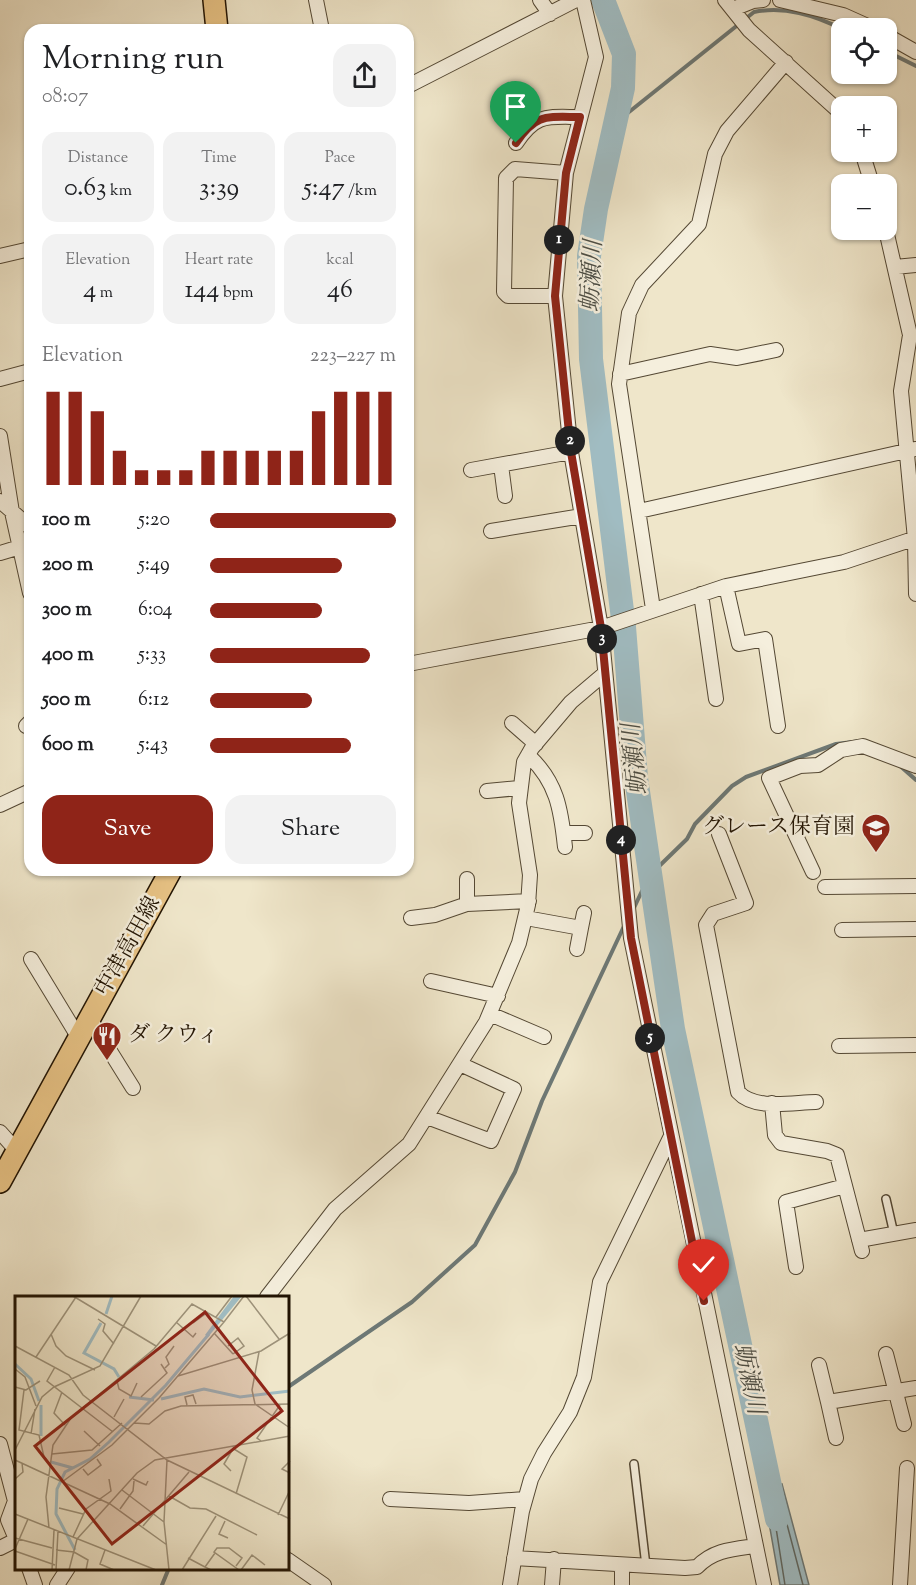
<!DOCTYPE html>
<html lang="en">
<head>
<meta charset="utf-8">
<style>
  :root { --surface:#fff; --page:#f2f2f2; --text:#202124; --muted:#757577; --accent:#8f2418 }
  body { margin:0; font-family:"Sorts Mill Goudy","Noto Serif JP",serif; background:var(--page); color:var(--text); height:100vh; display:flex; flex-direction:column; font-size:22px; white-space:nowrap }
  * { box-sizing:border-box; margin:0 }
  p { font-size:20px; color:var(--muted) }
  .icon { flex:none; width:33px; height:33px; fill:none; stroke:currentColor; stroke-width:2; stroke-linecap:round; stroke-linejoin:round }
  .map { position:relative; flex:1; overflow:hidden }
  .drawer { position:absolute; left:24px; top:24px; width:390px; height:852px; display:flex; flex-direction:column; background:var(--surface); border-radius:18px; box-shadow:0 2px 4px #0004 }
  .drawer>* { flex:none }
  .buttons { position:absolute; left:831px; top:18px; display:grid; gap:12px }
  .buttons a { display:grid; place-items:center; width:66px; height:66px; border-radius:12px; background:var(--surface); box-shadow:0 2px 4px #0004; font-size:30px }
  .pin { position:absolute; display:grid; place-items:center; width:51px; height:51px; color:#fff; margin:-62px -26px; border-radius:50% 50% 50% 0; rotate:-45deg; box-shadow:0 0 6px #0007 }
  .pin .icon { rotate:45deg }
  .km { position:absolute; width:30px; height:30px; margin:-15px; border-radius:50%; background:#222; color:#fff; font-size:16px; line-height:30px; text-align:center }
  .round { display:grid; place-items:center; flex:none; width:63px; height:63px; border-radius:18px; background:var(--page) }
  .headline { display:flex; align-items:center; justify-content:space-between; height:102px; padding:0 18px }
  h1 { font-size:33px; font-weight:600; line-height:45px }
  .stats { display:grid; grid-template-columns:repeat(3,1fr); gap:9px; height:102px; padding:6px 18px }
  .stats div { display:grid; align-content:center; border-radius:15px; background:var(--page); text-align:center }
  .stats b { font-size:26px; font-weight:600 }
  .stats small { font-size:16px; font-weight:400 }
  .stats p { font-size:16px }
  .chart { height:168px; padding:12px 18px }
  .chart p { display:flex; justify-content:space-between }
  .chart svg { width:100%; height:108px; margin-top:6px; stroke:var(--accent); stroke-width:6 }
  .action { display:flex; gap:12px; margin-top:auto; padding:12px 18px }
  .action a { flex:1; height:69px; border-radius:18px; background:var(--accent); color:#fff; font-size:24px; font-weight:600; line-height:69px; text-align:center }
  .action a+a { background:var(--page); color:var(--text) }
  ul { padding:0 18px; list-style:none; font-size:20px }
  li { display:grid; grid-template-columns:96px 72px 1fr; align-items:center; height:45px }
  li i { height:15px; border-radius:8px; background:var(--accent) }
  .map>svg:first-child { display:block }
</style>
</head>
<body>
<div class="map">
<svg width="916" height="1585" viewBox="0 0 916 1585">
  <rect width="100%" height="100%" fill="#efe6ca"/>
  <filter id="stains"><feTurbulence type="fractalNoise" baseFrequency=".00333" numOctaves="4"/><feColorMatrix values="0 0 0 0 .2 0 0 0 0 .09 0 0 0 0 .02 0 0 0 .5 -.17"/></filter>
  <radialGradient id="worn" r=".72"><stop offset=".6" stop-color="#630" stop-opacity="0"/><stop offset="1" stop-color="#630" stop-opacity=".3"/></radialGradient>
  <path fill="#a0bcc2" stroke="#6d7875" stroke-width="1.5" d="M 782,1484 L 809,1585 L 780,1585 L 763,1489 Z"/>
  <g fill="none" stroke-linecap="round" stroke-linejoin="round">
    <path stroke="#606862" stroke-width="1.5" d="M 785,1585 L 771,1496 L 775,1492 L 779,1494 L 803,1585"/>
    <path stroke="#6d7875" stroke-width="4" d="M 886,51 L 916,66
      M 614,124 L 754,12 C 785,6 814,15 842,29
      M 899,765 L 916,780
      M 633,910 L 649,876 L 687,839 L 695,824 L 732,786 L 746,777 L 836,744 L 861,741
      M 288,1387 L 412,1302 L 475,1245 L 515,1172 L 542,1101 L 625,924
      M 162,1585 L 169,1568"/>
    <path stroke="#a0bcc2" stroke-width="24" d="M 603,0 L 624,54 L 623,88 L 596,209 L 589,256 L 591,359 L 624,627 L 636,778 L 673,1029 L 777,1519"/>
    <g stroke="#544834" stroke-width="10">
      <path id="service" d="M 886,1199 L 894,1234
        M 634,1464 L 646,1566"/>
    </g>
    <g stroke="#544834" stroke-width="16">
      <path id="minor" d="M 316,0 L 322,30
        M 540,0 L 550,14
        M 583,0 L 596,57 L 566,173 L 555,296 L 571,452 L 601,628 L 631,938 L 764,1585
        M 725,0 L 749,30 L 842,114
        M 780,0 L 843,15 L 872,28
        M 733,9 L 753,1 L 763,0
        M 886,35 L 916,52
        M 408,86 L 576,0
        M 516,143 C 536,113 547,117 580,117
        M 862,152 L 872,184
        M 886,230 L 910,335 L 901,391 L 915,539 L 916,594
        M 0,256 L 30,249
        M 895,267 L 916,265
        M 555,296 L 508,296 L 504,292 L 506,178 L 515,169 L 566,173
        M 620,374 L 710,354 L 737,358 L 776,350
        M 0,379 L 30,371
        M 0,436 L 12,512 L 30,593
        M 501,465 L 505,496
        M 471,470 L 571,452
        M 0,501 L 30,527
        M 639,511 L 915,449
        M 491,531 L 582,516
        M 0,553 L 20,547
        M 726,586 L 739,644 L 765,639 L 778,726
        M 701,594 L 716,699
        M 653,609 L 619,384 L 629,313 L 642,285 L 699,224 L 715,154 L 727,131 L 786,62
        M 408,664 L 601,628 L 726,586 L 844,562 L 916,538
        M 512,723 L 536,744
        M 26,726 L 30,722
        M 528,755 C 557,782 561,809 565,847
        M 487,791 L 519,788
        M 0,805 L 30,791
        M 564,833 L 585,833
        M 719,834 L 746,903 L 713,914 L 706,925 L 738,1092 C 755,1111 794,1102 816,1102
        M 813,872 L 769,778 L 800,766 L 818,765 L 841,750 L 863,746 L 916,766
        M 467,879 L 467,904 L 529,901
        M 825,887 L 916,886
        M 411,918 L 435,915 L 467,904
        M 526,918 L 581,928 L 584,913
        M 842,930 L 916,929
        M 577,949 L 581,928
        M 31,959 L 79,1038
        M 431,981 L 498,996
        M 490,1014 L 544,1037
        M 90,1019 L 133,1088
        M 839,1046 L 916,1045
        M 772,1103 L 775,1135 L 781,1143 L 827,1151 L 837,1155 L 862,1251
        M 427,1117 L 491,1141 L 514,1089 L 460,1064
        M 0,1132 L 17,1151
        M 859,1240 L 916,1230
        M 796,1267 L 786,1202 L 845,1186
        M 267,1297 L 335,1209 L 409,1144 L 486,1022 L 519,943 L 528,905 L 530,875 L 519,803 L 524,762 L 532,748 L 571,702 L 604,674
        M 886,1354 L 904,1424
        M 819,1365 L 828,1402
        M 836,1438 L 828,1402 L 916,1388
        M 0,1444 L 15,1501 L 8,1520 L 16,1539
        M 390,1499 L 469,1503 L 525,1499
        M 0,1548 L 16,1540
        M 514,1558 L 685,1568 L 697,1567 C 713,1550 733,1549 755,1546
        M 288,1560 L 324,1585
        M 29,1568 L 35,1585
        M 57,1585 L 68,1568
        M 510,1585 L 522,1511 L 531,1479 L 544,1453 L 570,1412 L 584,1377 L 600,1282 L 670,1138
        M 552,1585 L 554,1559
        M 622,1585 L 622,1565
        M 900,1585 L 907,1468"/>
    </g>
    <g stroke="#211302" stroke-width="24">
      <path id="primary" d="M 214,0 L 217,30
        M 0,1182 L 171,870"/>
    </g>
    <use href="#service" stroke="#f5efdd" stroke-width="7"/>
    <use href="#minor" stroke="#f5efdd" stroke-width="14"/>
    <use href="#primary" stroke="#e8c385" stroke-width="21"/>
  </g>
  <g fill="none" stroke-linecap="round" stroke-linejoin="round">
    <g stroke="#fff" stroke-width="12">
      <path id="route" d="M 516,143 C 536,113 547,117 580,117 L 566,173 L 555,296 L 571,452 L 601,628 L 631,938 L 704,1301"/>
    </g>
    <use href="#route" stroke="#8f2418" stroke-width="8"/>
  </g>
  <defs>
    <g id="school-pin" transform="scale(1.5)"><path d="M0 17L-7.5 6A9.5 9.5 0 1 1 7.5 6Z" fill="#8f2418" stroke="#f5efdd"/><path d="M0-5L7-2L0 1L-7-2ZM-4 1L0 2.5L4 1V4Q0 6-4 4Z" fill="#fff"/></g>
    <g id="restaurant-pin" transform="scale(1.5)"><path d="M0 17L-7.5 6A9.5 9.5 0 1 1 7.5 6Z" fill="#8f2418" stroke="#f5efdd"/><path d="M-5-6h1v4h1v-4h1v4h1v-4h1v5L-1.5 .5V6h-2V.5L-5-1ZM5-6V6H3V1.5H1.5Q1.5-4 5-6Z" fill="#fff"/></g>
  </defs>
  <g fill-rule="evenodd">
    <use href="#school-pin" x="876" y="828"/>
    <use href="#restaurant-pin" x="107" y="1036"/>
  </g>
  <g text-anchor="middle" dominant-baseline="central" stroke-width="5" stroke-linejoin="round" paint-order="stroke">
    <g font-size="22" fill="#211302" stroke="#f5efdd" text-anchor="end">
      <text x="855" y="828">グレース保育園</text>
      <text x="128" y="1036" text-anchor="start">ダ クウィ</text>
    </g>
    <g font-size="22" fill="#211302" stroke="#f5efdd">
      <text transform="translate(129 947) rotate(-61)">中津高田線</text>
    </g>
    <g font-size="24" font-style="italic" fill="#4d4e45" stroke="#f5efdd">
      <text transform="translate(593 276) rotate(-87)">蛎瀬川</text>
      <text transform="translate(636 759) rotate(-96)">蛎瀬川</text>
      <text transform="translate(748 1379) rotate(78)">蛎瀬川</text>
    </g>
  </g>
  <g transform="translate(15 1296)">
    <rect width="274" height="274" fill="#efe6ca"/>
    <path d="M 219,0 L 227,0 L 193,41 L 190,39 Z" fill="#a0bcc2"/>
    <path fill="none" stroke="#a0bcc2" stroke-width="3" d="M 91,18 L 97,0M 86,27 L 69,57 L 99,73 L 104,81M 0,68 L 16,83 L 24,105M 114,101 L 139,104M 146,103 L 189,93 L 225,101 L 275,95M 26,109 L 26,140M 36,166 L 58,172M 60,254 L 41,218 L 42,193 L 50,176 L 75,163 L 94,146 L 151,89 L 194,38"/>
    <path fill="none" stroke="#9d927a" stroke-width="1.5" d="M 58,0 L 141,50M 231,0 L 264,43M 201,21 L 217,0M 83,23 L 90,28 L 88,35 L 99,48M 161,26 L 178,41 L 181,37M 178,27 L 193,16M 199,37 L 218,58M 36,38 L 41,50 L 51,60 L 80,74M 0,50 L 54,79 L 68,99 L 152,164 L 275,223M 213,50 L 223,42 L 229,50 L 218,58M 244,56 L 237,94 L 240,108 L 275,132M 21,61 L 61,1M 40,71 L 32,85 L 98,136M 150,72 L 154,68 L 151,61 L 159,50M 0,73 L 10,81 L 21,110M 163,80 L 246,55 L 275,37M 102,85 L 104,93 L 116,100 L 122,87M 0,91 L 11,94 L 25,85M 9,94 L 4,134 L 24,139 L 29,161 L 36,169M 47,96 L 39,117 L 50,129M 126,101 L 152,77 L 146,68M 172,109 L 170,101 L 178,99 L 181,108M 99,121 L 109,103M 119,127 L 134,128 L 150,115 L 166,110 L 275,108M 69,135 L 85,150M 16,138 L 20,113M 246,145 L 242,142 L 265,109M 219,153 L 232,161 L 221,198M 0,154 L 27,101 L 39,91 L 85,70 L 126,0M 37,158 L 77,154 L 107,127M 0,164 L 95,208 L 152,249M 152,164 L 149,226 L 154,274M 275,165 L 267,173 L 275,177M 68,173 L 73,179 L 86,169 L 82,163M 216,175 L 209,168 L 219,151M 0,183 L 8,176 L 7,167M 118,183 L 131,189 L 133,185M 47,186 L 97,149 L 144,102 L 209,26M 107,194 L 149,226M 154,200 L 175,212 L 191,213 L 242,239M 44,212 L 68,218M 105,213 L 118,195 L 119,185M 0,218 L 141,274M 263,219 L 274,196M 210,225 L 204,238 L 213,242M 128,230 L 174,176M 34,232 L 31,201 L 38,149 L 56,122 L 139,53 L 177,8 L 209,26 L 229,0M 58,241 L 71,213 L 96,195 L 94,183M 0,242 L 37,252M 62,243 L 122,177 L 140,164 L 275,140M 0,253 L 13,223M 41,254 L 59,256 L 73,264 L 71,274M 90,254 L 85,268 L 99,274M 0,255 L 40,269M 173,262 L 190,271M 221,270 L 227,262 L 214,252 L 202,252 L 199,256 L 224,274M 37,274 L 39,234M 41,274 L 43,235M 54,274 L 62,243M 167,274 L 201,220M 196,274 L 190,271 L 200,257M 226,274 L 237,259 L 250,269"/>
    <path fill="#8f2418" fill-opacity="0.15" stroke="#8f2418" stroke-width="3" d="M 190,16 L 267,115 L 97,248 L 20,150 Z"/>
    <rect width="274" height="274" fill="none" stroke="#211302" stroke-width="3"/>
  </g>
  <rect width="100%" height="100%" filter="url(#stains)"/>
  <rect width="100%" height="100%" fill="url(#worn)"/>
</svg>
<div class="buttons">
<a><svg class="icon" aria-label="locate" viewBox="0 0 24 24"><circle cx="12" cy="12" r="6"/><path d="M12 2v4M12 18v4M2 12h4M18 12h4"/></svg></a>
<a>+</a>
<a>−</a>
</div>
<div class="pin" style="left:516px;top:143px;background:#1e9e55"><svg class="icon" aria-label="arrive" viewBox="0 0 24 24"><path d="M6 21V4h12l-3 4 3 4H6"/></svg></div>
<div class="pin" style="left:704px;top:1301px;background:#d93025"><svg class="icon" aria-label="check" viewBox="0 0 24 24"><path d="M5 12l5 5 9-10"/></svg></div>
<b class="km" style="left:559px;top:240px">1</b>
<b class="km" style="left:570px;top:441px">2</b>
<b class="km" style="left:602px;top:639px">3</b>
<b class="km" style="left:621px;top:840px">4</b>
<b class="km" style="left:650px;top:1038px">5</b>
<section class="drawer">
<div class="headline"><div><h1>Morning run</h1><p>08:07</p></div><a class="round"><svg class="icon" aria-label="share" viewBox="0 0 24 24"><path d="M12 15V3M7 8l5-5 5 5M5 13v7h14v-7"/></svg></a></div>
<div class="stats">
<div><p>Distance</p><b>0.63<small> km</small></b></div>
<div><p>Time</p><b>3:39</b></div>
<div><p>Pace</p><b>5:47<small> /km</small></b></div>
</div>
<div class="stats">
<div><p>Elevation</p><b>4<small> m</small></b></div>
<div><p>Heart rate</p><b>144<small> bpm</small></b></div>
<div><p>kcal</p><b>46</b></div>
</div>
<div class="chart"><p><span>Elevation</span>223–227 m</p>
<svg viewBox="0 0 160 44" preserveAspectRatio="none"><path d="M5 44V6M15 44V6M25 44V14M35 44V30M45 44V38M55 44V38M65 44V38M75 44V30M85 44V30M95 44V30M105 44V30M115 44V30M125 44V14M135 44V6M145 44V6M155 44V6"/></svg>
</div>
<ul>
<li><b>100 m</b>5:20<i style="width:100%"></i></li>
<li><b>200 m</b>5:49<i style="width:71%"></i></li>
<li><b>300 m</b>6:04<i style="width:60%"></i></li>
<li><b>400 m</b>5:33<i style="width:86%"></i></li>
<li><b>500 m</b>6:12<i style="width:55%"></i></li>
<li><b>600 m</b>5:43<i style="width:76%"></i></li>
</ul>
<div class="action"><a>Save</a><a>Share</a></div>
</section>
</div>
</body>
</html>
